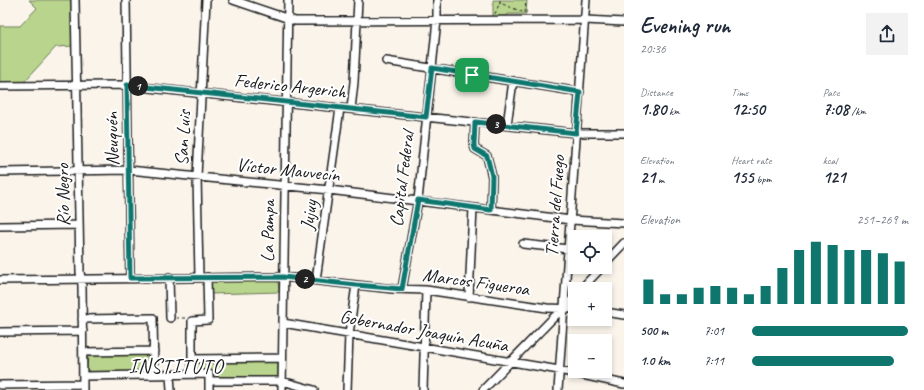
<!DOCTYPE html>
<html lang="en">
<head>
<meta charset="utf-8">
<style>
  :root { --surface:#fff; --page:#f2f2f3; --text:#1f2937; --muted:#747a83; --accent:#0f766e }
  body { margin:0; font-family:Caveat,sans-serif; background:var(--page); color:var(--text); height:100vh; display:flex; flex-direction:column; font-size:15px; white-space:nowrap }
  * { box-sizing:border-box; margin:0 }
  p { font-size:13px; color:var(--muted) }
  .icon { flex:none; width:22px; height:22px; fill:none; stroke:currentColor; stroke-width:2; stroke-linecap:round; stroke-linejoin:round }
  .map { position:relative; flex:1; overflow:hidden }
  .drawer { display:flex; flex-direction:column; background:var(--surface); width:300px }
  .drawer>* { flex:none }
  .buttons { position:absolute; left:568px; top:230px; display:grid; gap:8px }
  .buttons a { display:grid; place-items:center; width:44px; height:44px; border-radius:0px; background:var(--surface); box-shadow:0 2px 6px #0003; font-size:20px }
  .pin { position:absolute; display:grid; place-items:center; width:34px; height:34px; color:#fff; margin:-17px; border-radius:8px; box-shadow:0 2px 6px #0006 }
  .km { position:absolute; width:20px; height:20px; margin:-10px; border-radius:50%; background:#222; color:#fff; font-size:11px; line-height:20px; text-align:center }
  .round { display:grid; place-items:center; flex:none; width:42px; height:42px; border-radius:0px; background:var(--page) }
  .head { display:flex; align-items:center; justify-content:space-between; height:68px; padding:0 16px }
  h1 { font-size:22px; font-weight:700; line-height:30px }
  .stats { display:grid; grid-template-columns:repeat(3,1fr); gap:6px; height:68px; padding:4px 16px }
  .stats div { display:grid; align-content:center }
  .stats b { font-size:17px; font-weight:700 }
  .stats small { font-size:11px; font-weight:400 }
  .stats p { font-size:11px }
  .chart { height:112px; padding:8px 16px }
  .chart p { display:flex; justify-content:space-between }
  .chart svg { width:100%; height:72px; margin-top:4px; stroke:var(--accent); stroke-width:6 }
  ul { padding:0 16px; list-style:none; font-size:13px }
  li { display:grid; grid-template-columns:64px 48px 1fr; align-items:center; height:30px }
  li i { height:10px; border-radius:5px; background:var(--accent) }
  main { display:flex; flex:1; min-height:0 }
  .map>svg:first-child { display:block }
</style>
</head>
<body>
<main>
<div class="map">
<svg width="624" height="390" viewBox="0 0 624 390">
  <rect width="100%" height="100%" fill="#faf4eb"/>
  <filter id="ink" filterUnits="userSpaceOnUse"><feTurbulence type="fractalNoise" baseFrequency=".025" numOctaves="2"/><feDisplacementMap in="SourceGraphic" scale="8" xChannelSelector="R" yChannelSelector="G"/><feConvolveMatrix kernelMatrix="1 2 1 2 8 2 1 2 1" color-interpolation-filters="sRGB"/></filter>
  <g filter="url(#ink)">
    <path fill="#b9d58d" stroke="#6a7854" d="M 29,0 L 72,0 L 74,46 L 56,47 L 23,83 L 0,84 L 0,26 L 20,26 L 37,8 Z
      M 493,0 L 527,0 L 526,14 L 508,14 L 505,18 L 493,18 Z
      M 278,280 L 279,292 L 210,294 L 210,281 Z
      M 149,353 L 151,355 C 151,361 153,369 148,372 L 91,372 L 87,370 L 88,355 Z
      M 277,361 L 278,362 L 278,376 L 276,378 L 221,378 L 212,373 L 198,371 L 195,368 L 195,364 L 198,362 Z"/>
    <g fill="none" stroke-linecap="round" stroke-linejoin="round">
      <g stroke="#1c1c1c" stroke-width="10">
        <path id="minor" d="M 75,0 L 80,272 L 82,285 L 83,390
          M 126,0 L 130,278
          M 233,0 L 295,21 L 585,20 L 624,22
          M 386,61 L 580,92
          M 0,86 L 121,85 L 576,133 L 624,133
          M 351,109 L 354,82 L 358,0
          M 475,122 L 474,145 L 475,149 L 487,156 L 492,177 L 491,210
          M 507,125 L 513,81
          M 0,172 L 129,170 L 329,190 L 571,220 L 624,223
          M 0,226 L 79,225
          M 523,244 L 568,249
          M 605,263 L 624,243
          M 169,277 L 170,318
          M 199,277 L 197,176 L 206,0
          M 0,280 L 283,277 L 393,289 L 426,290 L 547,308 L 575,309
          M 316,280 L 340,108
          M 402,289 L 418,200 L 437,20 L 437,0
          M 581,289 L 602,267
          M 469,297 L 473,208
          M 605,312 L 624,315
          M 82,319 L 153,318 L 154,375
          M 283,323 L 559,370 L 624,384
          M 0,332 L 83,331
          M 83,352 L 154,351
          M 192,359 L 282,358
          M 192,374 L 192,321 L 208,320 L 207,277
          M 170,375 L 171,390
          M 83,376 L 209,374 L 209,390
          M 209,381 L 282,381 L 314,390
          M 0,385 L 83,384
          M 282,390 L 288,0
          M 347,390 L 349,334 L 356,285
          M 423,390 L 426,290
          M 483,390 L 555,316 L 564,309 L 575,296
          M 558,390 L 586,0"/>
      </g>
      <path stroke="#1c1c1c" stroke-width="1" stroke-dasharray="3 3" stroke-linecap="butt" d="M 500,0 L 500,3 L 525,13 L 526,0
        M 495,14 L 500,2
        M 176,318 L 186,318"/>
      <use href="#minor" stroke="#fff" stroke-width="7"/>
    </g>
  </g>
  <g fill="none" stroke-linecap="round" stroke-linejoin="round" filter="url(#ink)">
    <g stroke="#fff" stroke-width="8">
      <path id="route" d="M 432,68 L 580,92 L 576,133 L 475,122 L 474,145 L 475,149 L 487,156 L 492,176 L 491,210 L 418,200 L 402,289 L 356,285 L 283,277 L 130,278 L 127,85 L 426,117 Z"/>
    </g>
    <use href="#route" stroke="#0f766e" stroke-width="5"/>
  </g>
  <g text-anchor="middle" dominant-baseline="central" stroke-width="4" stroke-linejoin="round" paint-order="stroke">
    <g font-size="19" fill="#1c1c1c" stroke="#fff">
      <text transform="translate(290 86) rotate(6)">Federico Argerich</text>
      <text transform="translate(183 138) rotate(-87)">San Luis</text>
      <text transform="translate(112 139) rotate(-91)">Neuquén</text>
      <text transform="translate(288 170) rotate(6)">Víctor Mauvecín</text>
      <text transform="translate(402 179) rotate(-83)">Capital Federal</text>
      <text transform="translate(63 195) rotate(-91)">Río Negro</text>
      <text transform="translate(555 206) rotate(-86)">Tierra del Fuego</text>
      <text transform="translate(309 215) rotate(-82)">Jujuy</text>
      <text transform="translate(268 231) rotate(-89)">La Pampa</text>
      <text transform="translate(476 282) rotate(8)">Marcos Figueroa</text>
      <text transform="translate(424 331) rotate(10)">Gobernador Joaquín Acuña</text>
    </g>
    <g font-size="20" letter-spacing="1" fill="#1c1c1c" stroke="#fff">
      <text x="176" y="366">INSTITUTO</text>
    </g>
  </g>
</svg>
<div class="buttons">
<a><svg class="icon" aria-label="locate" viewBox="0 0 24 24"><circle cx="12" cy="12" r="6"/><path d="M12 2v4M12 18v4M2 12h4M18 12h4"/></svg></a>
<a>+</a>
<a>−</a>
</div>
<div class="pin" style="left:472px;top:75px;background:#1e9e55"><svg class="icon" aria-label="arrive" viewBox="0 0 24 24"><path d="M6 21V4h12l-3 4 3 4H6"/></svg></div>
<b class="km" style="left:138px;top:86px">1</b>
<b class="km" style="left:305px;top:279px">2</b>
<b class="km" style="left:496px;top:124px">3</b>
</div>
<section class="drawer">
<div class="head"><div><h1>Evening run</h1><p>20:36</p></div><a class="round"><svg class="icon" aria-label="share" viewBox="0 0 24 24"><path d="M12 15V3M7 8l5-5 5 5M5 13v7h14v-7"/></svg></a></div>
<div class="stats">
<div><p>Distance</p><b>1.80<small> km</small></b></div>
<div><p>Time</p><b>12:50</b></div>
<div><p>Pace</p><b>7:08<small> /km</small></b></div>
</div>
<div class="stats">
<div><p>Elevation</p><b>21<small> m</small></b></div>
<div><p>Heart rate</p><b>155<small> bpm</small></b></div>
<div><p>kcal</p><b>121</b></div>
</div>
<div class="chart"><p><span>Elevation</span>251–269 m</p>
<svg viewBox="0 0 160 44" preserveAspectRatio="none"><path d="M5 44V29M15 44V38M25 44V38M35 44V34M45 44V33M55 44V34M65 44V38M75 44V33M85 44V22M95 44V11M105 44V6M115 44V8M125 44V11M135 44V11M145 44V13M155 44V18"/></svg>
</div>
<ul>
<li><b>500 m</b>7:01<i style="width:100%"></i></li>
<li><b>1.0 km</b>7:11<i style="width:91%"></i></li>
</ul>
</section>
</main>
</body>
</html>
